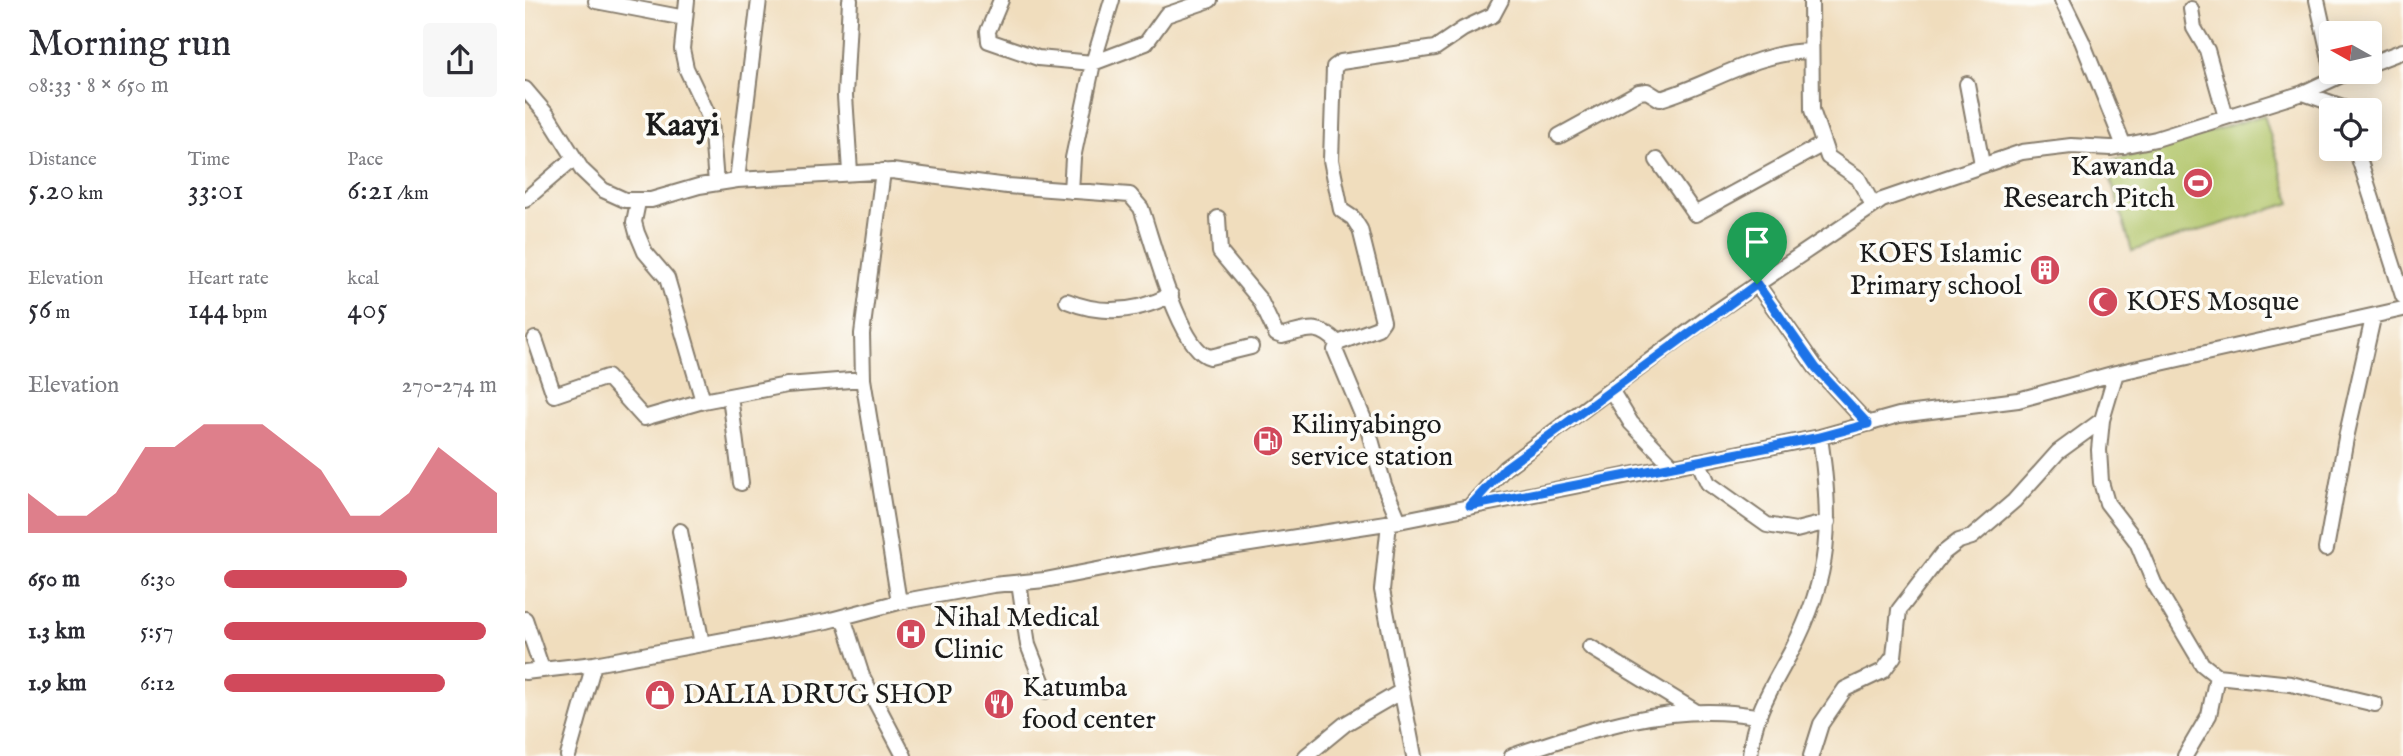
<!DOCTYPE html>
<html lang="en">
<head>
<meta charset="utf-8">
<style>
  :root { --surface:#fff; --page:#f7f7f7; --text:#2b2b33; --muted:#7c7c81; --accent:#d1495b }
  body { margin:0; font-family:"IM FELL English",serif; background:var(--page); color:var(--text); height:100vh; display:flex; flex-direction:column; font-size:26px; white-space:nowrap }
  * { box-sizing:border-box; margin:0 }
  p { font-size:23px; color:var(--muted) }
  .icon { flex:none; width:38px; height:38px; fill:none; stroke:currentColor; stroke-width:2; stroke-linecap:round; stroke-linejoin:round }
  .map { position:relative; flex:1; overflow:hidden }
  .drawer { display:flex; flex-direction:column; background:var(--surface); width:525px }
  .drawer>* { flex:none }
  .needle { width:46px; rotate:278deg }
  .controls { position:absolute; left:1794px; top:21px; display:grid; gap:14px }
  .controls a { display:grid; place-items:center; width:63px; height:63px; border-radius:7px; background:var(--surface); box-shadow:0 4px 18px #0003; font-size:35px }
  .pin { position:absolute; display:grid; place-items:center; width:60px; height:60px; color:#fff; margin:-72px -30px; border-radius:50% 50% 50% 0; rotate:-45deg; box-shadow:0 0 7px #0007 }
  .pin .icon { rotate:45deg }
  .round { display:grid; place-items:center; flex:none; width:74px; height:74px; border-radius:7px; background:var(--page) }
  .headline { display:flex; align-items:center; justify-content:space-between; height:119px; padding:0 28px }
  h1 { font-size:38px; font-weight:600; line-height:52px }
  .stats { display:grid; grid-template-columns:repeat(3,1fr); gap:10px; height:119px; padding:7px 28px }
  .stats div { display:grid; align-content:center }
  .stats b { font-size:30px; font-weight:600 }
  .stats small { font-size:19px; font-weight:400 }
  .stats p { font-size:19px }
  .chart { height:196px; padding:14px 28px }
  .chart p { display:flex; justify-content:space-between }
  .chart svg { width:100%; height:126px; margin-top:7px; fill:var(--accent); opacity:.7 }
  ul { padding:0 28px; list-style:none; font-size:23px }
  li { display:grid; grid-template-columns:112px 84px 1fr; align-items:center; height:52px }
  li i { height:18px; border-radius:9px; background:var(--accent) }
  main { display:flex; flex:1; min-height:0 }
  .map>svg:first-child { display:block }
</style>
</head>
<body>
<main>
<section class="drawer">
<div class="headline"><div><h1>Morning run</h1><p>08:33 · 8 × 650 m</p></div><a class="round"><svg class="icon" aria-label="share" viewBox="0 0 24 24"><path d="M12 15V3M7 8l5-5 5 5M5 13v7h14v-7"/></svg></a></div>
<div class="stats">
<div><p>Distance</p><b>5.20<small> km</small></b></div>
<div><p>Time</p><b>33:01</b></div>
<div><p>Pace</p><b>6:21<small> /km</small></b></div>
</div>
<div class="stats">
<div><p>Elevation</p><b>56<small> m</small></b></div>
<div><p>Heart rate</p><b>144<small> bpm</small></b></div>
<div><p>kcal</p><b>405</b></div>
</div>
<div class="chart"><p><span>Elevation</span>270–274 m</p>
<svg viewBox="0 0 160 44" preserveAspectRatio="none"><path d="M0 44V30L10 38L20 38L30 30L40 14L50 14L60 6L70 6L80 6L90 14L100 22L110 38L120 38L130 30L140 14L150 22L160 30V44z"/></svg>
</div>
<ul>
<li><b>650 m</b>6:30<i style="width:67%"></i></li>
<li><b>1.3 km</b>5:57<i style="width:96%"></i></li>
<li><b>1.9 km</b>6:12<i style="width:81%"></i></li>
</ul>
</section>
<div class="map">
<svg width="1878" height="756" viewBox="0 0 1878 756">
  <rect width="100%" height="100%" fill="#fdfcf7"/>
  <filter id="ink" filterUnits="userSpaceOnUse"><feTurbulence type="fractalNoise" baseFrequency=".0143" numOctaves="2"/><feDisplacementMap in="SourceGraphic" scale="14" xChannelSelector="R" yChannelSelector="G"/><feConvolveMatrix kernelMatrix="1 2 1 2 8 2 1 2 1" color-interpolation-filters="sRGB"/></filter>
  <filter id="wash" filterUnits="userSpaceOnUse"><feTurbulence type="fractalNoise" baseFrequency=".00686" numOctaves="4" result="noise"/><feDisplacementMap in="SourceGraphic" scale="28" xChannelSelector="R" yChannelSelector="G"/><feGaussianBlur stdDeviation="1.57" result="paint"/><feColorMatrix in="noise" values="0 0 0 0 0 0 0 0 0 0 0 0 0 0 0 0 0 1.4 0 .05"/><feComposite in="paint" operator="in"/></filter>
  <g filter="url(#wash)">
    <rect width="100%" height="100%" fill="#f0ddbd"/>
    <path fill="#b1c569" stroke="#667042" stroke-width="2" d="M 1739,115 L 1766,203 L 1607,251 L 1581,163 Z"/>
  </g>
  <g filter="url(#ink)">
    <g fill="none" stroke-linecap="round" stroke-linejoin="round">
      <g stroke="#867c6c" stroke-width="18">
        <path id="minor" d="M 162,0 L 157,49 L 161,68 L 186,121 L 191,183
          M 325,0 L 320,96 L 325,172
          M 476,0 L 463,31 L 464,41 L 513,58 L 568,63 L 621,43 L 641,15 L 685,0
          M 1286,0 L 1287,110 L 1303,157 L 1333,178 L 1348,205
          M 1537,0 L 1557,41 L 1599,146
          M 1792,0 L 1806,63
          M 71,1 L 160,18
          M 1666,9 L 1669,28 L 1682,50 L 1701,117
          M 1844,64 L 1878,51
          M 1442,84 L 1457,164
          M 0,89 L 23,116 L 57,170 L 78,190 L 100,200 L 126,200 L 174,186 L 212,180 L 367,171 L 482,186 L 605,195 L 616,208 C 627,238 654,350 685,357 L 726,347
          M 1778,93 L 1818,107
          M 1034,136 L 1114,92 L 1122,91 L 1135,99 C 1187,84 1230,52 1285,51
          M 1831,149 L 1878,296
          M 1132,160 L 1170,214 L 1298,144
          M 358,171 L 337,334 L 338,379 L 374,602
          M 212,180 L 234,0
          M 546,191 L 548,158 L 568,63 L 587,0
          M 0,200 L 49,158
          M 113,202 L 109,222 L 112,233 L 120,252 L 142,278 L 178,401
          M 693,218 L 695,252 L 735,300 L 751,334 L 757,336 C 782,330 792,322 813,343
          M 1232,284 L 1291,368 L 1343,424
          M 542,301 C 578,316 612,312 646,295
          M 10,339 L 29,395 L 82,377 L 119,418 L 178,401 L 262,385 L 338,379
          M 1591,373 L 1577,420 L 1574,450 L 1576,482 L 1582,503 L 1612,542 L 1629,583 L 1677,664 L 1692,676 L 1766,684 L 1850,704
          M 1086,390 L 1106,423 L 1148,466
          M 205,396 L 216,483
          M 1173,461 L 1183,483 L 1242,525 L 1271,530 L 1303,522
          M 945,506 L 980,468 L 1182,318 L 1357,200 L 1497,152 L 1546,146 L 1586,148 L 1631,139 L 1778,93 L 1823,72
          M 874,521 L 859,485 L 843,429 L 810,350 L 813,343 L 853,328 L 858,321 L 835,229 L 828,218 L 816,210 L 806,160 L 809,67 L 816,62 L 910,48 L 938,29 L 968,15 L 976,0
          M 864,523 L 857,590 L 889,756
          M 155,531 L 177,644
          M 1801,549 L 1821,438 L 1848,318
          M 494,583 L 503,645 L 521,691
          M 318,617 L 337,676 L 379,756
          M 0,619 L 17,669
          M 1065,647 L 1170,711
          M 0,672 L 69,664 L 302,621 L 374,602 L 468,585 L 520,580 L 629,559 L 874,521 L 1295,437 L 1374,415 L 1493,400 L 1591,373 L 1878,309
          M 43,756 L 69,664
          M 781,756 L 820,724 L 875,692
          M 987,756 C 1066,729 1147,701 1231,716
          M 1225,756 C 1228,715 1247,687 1266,652 C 1307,575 1307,521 1295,437
          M 1286,756 L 1296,724 L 1320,689 L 1358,671 L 1369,656 L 1374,610 L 1417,554 L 1434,541 L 1447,537 L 1489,501 L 1533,452 L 1577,420
          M 1660,756 L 1684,715 L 1692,676"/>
      </g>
      <use href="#minor" stroke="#fff" stroke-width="14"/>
    </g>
  </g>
  <g fill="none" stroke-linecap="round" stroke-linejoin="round" filter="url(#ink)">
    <g stroke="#fff" stroke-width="14">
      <path id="route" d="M 1232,284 L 1291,368 L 1343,424 L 1295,437 L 945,506 L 980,468 Z"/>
    </g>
    <use href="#route" stroke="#1a73e8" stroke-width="9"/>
  </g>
  <defs>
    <g id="stadium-disc" transform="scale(1.575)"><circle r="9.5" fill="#d1495b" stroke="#fdfcf7"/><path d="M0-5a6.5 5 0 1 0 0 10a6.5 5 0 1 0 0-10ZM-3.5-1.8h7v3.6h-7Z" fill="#fff"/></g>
    <g id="building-disc" transform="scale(1.575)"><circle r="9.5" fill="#d1495b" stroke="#fdfcf7"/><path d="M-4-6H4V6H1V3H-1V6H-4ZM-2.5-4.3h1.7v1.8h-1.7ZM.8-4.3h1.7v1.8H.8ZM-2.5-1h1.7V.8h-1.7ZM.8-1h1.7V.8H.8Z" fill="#fff"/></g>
    <g id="mosque-disc" transform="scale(1.575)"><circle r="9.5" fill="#d1495b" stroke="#fdfcf7"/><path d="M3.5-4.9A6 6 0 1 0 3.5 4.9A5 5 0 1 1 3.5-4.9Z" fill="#fff"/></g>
    <g id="fuel-disc" transform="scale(1.575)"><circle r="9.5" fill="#d1495b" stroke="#fdfcf7"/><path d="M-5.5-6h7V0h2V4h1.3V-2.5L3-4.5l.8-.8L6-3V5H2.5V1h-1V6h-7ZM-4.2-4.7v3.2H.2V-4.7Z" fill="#fff"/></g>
    <g id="hospital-disc" transform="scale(1.575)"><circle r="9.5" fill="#d1495b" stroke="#fdfcf7"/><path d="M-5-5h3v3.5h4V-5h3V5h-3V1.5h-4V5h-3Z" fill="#fff"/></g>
    <g id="shop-disc" transform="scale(1.575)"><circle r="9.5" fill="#d1495b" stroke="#fdfcf7"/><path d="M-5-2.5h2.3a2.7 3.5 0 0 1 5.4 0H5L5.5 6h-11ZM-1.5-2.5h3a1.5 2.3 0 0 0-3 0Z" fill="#fff"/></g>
    <g id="restaurant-disc" transform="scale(1.575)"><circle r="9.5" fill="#d1495b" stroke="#fdfcf7"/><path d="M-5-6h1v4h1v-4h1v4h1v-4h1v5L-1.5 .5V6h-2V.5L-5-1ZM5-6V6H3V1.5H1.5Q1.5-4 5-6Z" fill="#fff"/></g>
  </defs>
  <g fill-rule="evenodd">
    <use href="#stadium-disc" x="1673" y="183"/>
    <use href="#building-disc" x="1520" y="270"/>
    <use href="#mosque-disc" x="1578" y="302"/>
    <use href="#fuel-disc" x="743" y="441"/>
    <use href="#hospital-disc" x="386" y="634"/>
    <use href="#shop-disc" x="135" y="695"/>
    <use href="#restaurant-disc" x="474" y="704"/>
  </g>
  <g text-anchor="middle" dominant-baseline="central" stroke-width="7" stroke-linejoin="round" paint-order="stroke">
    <g font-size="28" fill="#1c1c1c" stroke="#fdfcf7" text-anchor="start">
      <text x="1650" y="167" text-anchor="end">Kawanda<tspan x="1650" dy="32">Research Pitch</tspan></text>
      <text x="1497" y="254" text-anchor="end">KOFS Islamic<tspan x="1497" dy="32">Primary school</tspan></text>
      <text x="1601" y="302">KOFS Mosque</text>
      <text x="766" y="425">Kilinyabingo<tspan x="766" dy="32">service station</tspan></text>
      <text x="409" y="618">Nihal Medical<tspan x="409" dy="32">Clinic</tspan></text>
      <text x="497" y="688">Katumba<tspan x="497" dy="32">food center</tspan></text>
      <text x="158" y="695">DALIA DRUG SHOP</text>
    </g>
    <g font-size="32" font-weight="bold" fill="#1c1c1c" stroke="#fdfcf7">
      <text x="157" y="126">Kaayi</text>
    </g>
  </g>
</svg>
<div class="controls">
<a><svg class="needle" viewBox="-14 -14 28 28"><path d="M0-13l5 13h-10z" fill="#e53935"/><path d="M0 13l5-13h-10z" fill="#7c7c81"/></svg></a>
<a><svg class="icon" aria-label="locate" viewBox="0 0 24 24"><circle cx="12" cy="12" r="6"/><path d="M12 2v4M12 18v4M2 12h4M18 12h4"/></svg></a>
</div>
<div class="pin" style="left:1232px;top:284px;background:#1e9e55"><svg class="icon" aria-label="arrive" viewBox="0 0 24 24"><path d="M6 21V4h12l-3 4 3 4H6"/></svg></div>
</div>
</main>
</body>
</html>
